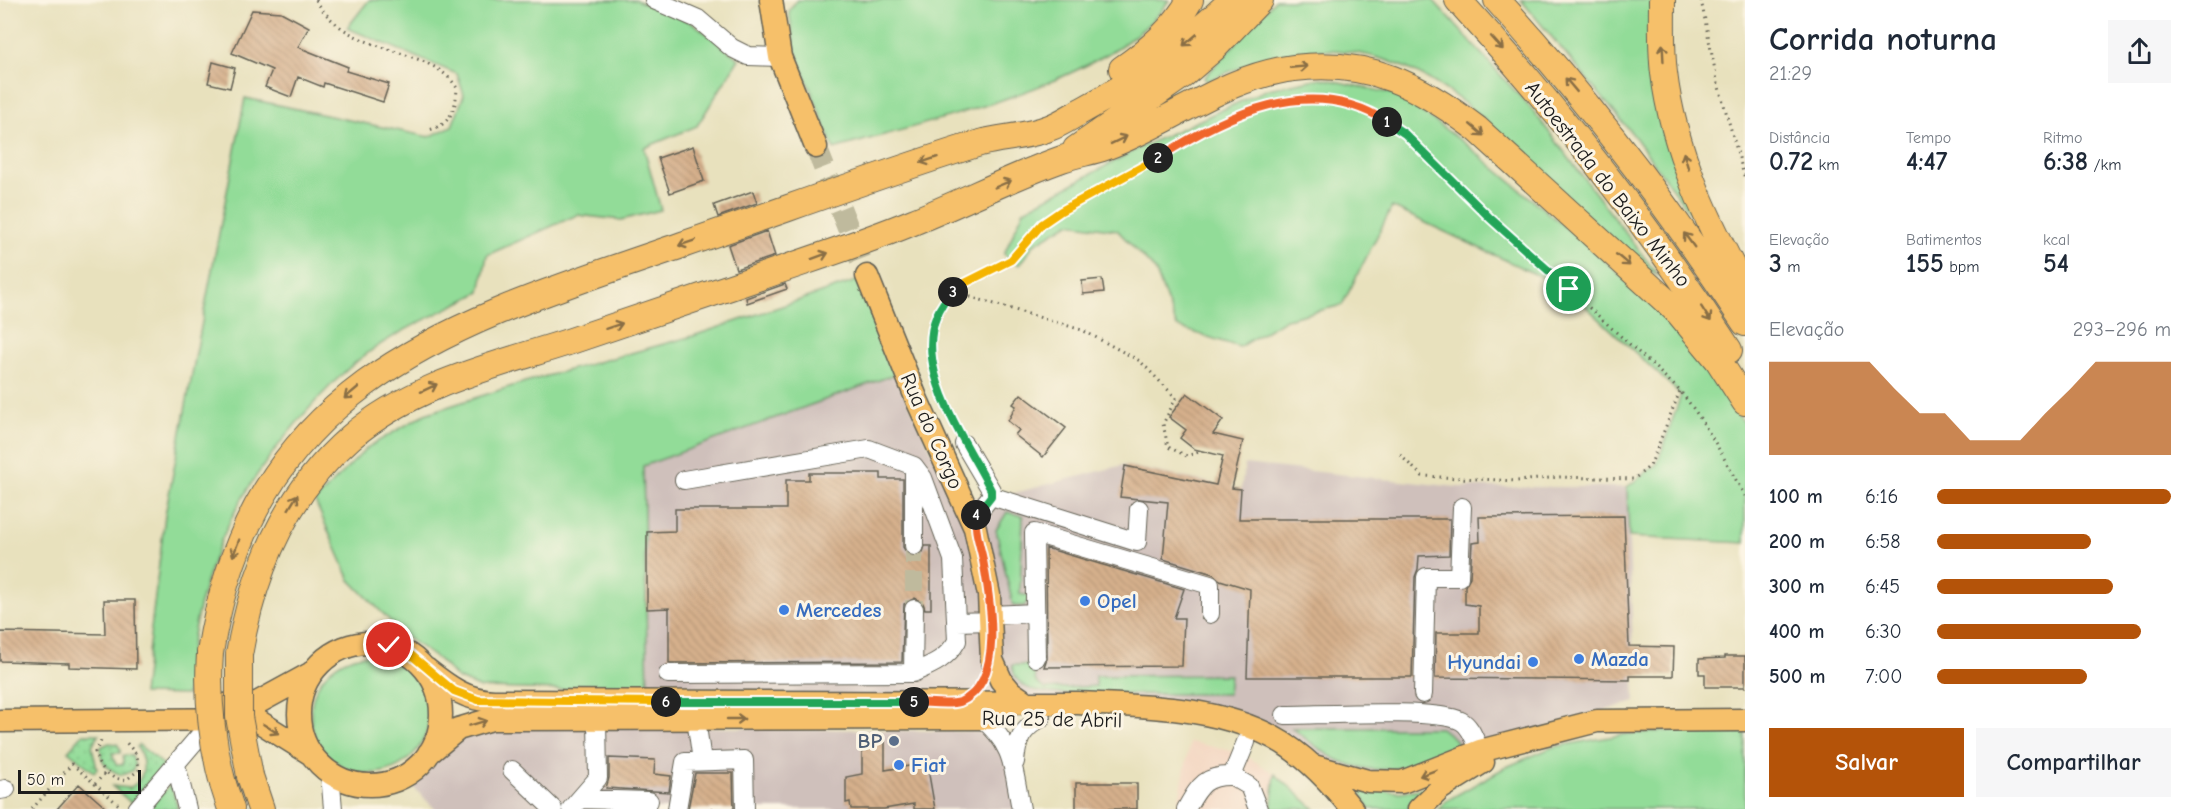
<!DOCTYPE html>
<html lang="pt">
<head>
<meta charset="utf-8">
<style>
  :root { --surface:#fff; --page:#f6f6f7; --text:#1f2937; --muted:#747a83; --accent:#b45309 }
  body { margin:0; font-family:"Comic Neue",sans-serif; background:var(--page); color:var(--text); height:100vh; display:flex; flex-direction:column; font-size:22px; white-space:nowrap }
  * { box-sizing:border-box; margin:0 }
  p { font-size:20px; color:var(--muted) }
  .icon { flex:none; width:33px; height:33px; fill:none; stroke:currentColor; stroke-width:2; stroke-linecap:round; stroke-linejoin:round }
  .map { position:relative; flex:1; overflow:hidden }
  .sheet { display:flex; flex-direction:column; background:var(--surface); width:450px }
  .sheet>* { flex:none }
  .scale { position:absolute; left:18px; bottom:15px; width:123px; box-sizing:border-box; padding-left:6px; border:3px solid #1c1c1c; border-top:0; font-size:16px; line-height:21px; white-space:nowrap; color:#1c1c1c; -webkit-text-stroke:4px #fcf5e5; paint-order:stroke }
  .pin { position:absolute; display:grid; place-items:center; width:51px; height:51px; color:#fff; margin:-26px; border:3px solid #fff; border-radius:50%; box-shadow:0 2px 6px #0007 }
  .km { position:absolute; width:30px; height:30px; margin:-15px; border-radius:50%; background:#222; color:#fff; font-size:16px; line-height:30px; text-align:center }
  .round { display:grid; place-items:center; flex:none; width:63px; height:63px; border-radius:0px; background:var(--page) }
  .overview { display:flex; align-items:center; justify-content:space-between; height:102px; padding:0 24px }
  h1 { font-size:33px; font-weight:700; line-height:45px }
  .stats { display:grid; grid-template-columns:repeat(3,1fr); gap:9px; height:102px; padding:6px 24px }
  .stats div { display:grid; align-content:center }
  .stats b { font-size:26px; font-weight:700 }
  .stats small { font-size:16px; font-weight:400 }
  .stats p { font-size:16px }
  .chart { height:168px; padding:12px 24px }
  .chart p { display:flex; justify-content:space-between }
  .chart svg { width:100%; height:108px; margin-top:6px; fill:var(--accent); opacity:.7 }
  .action { display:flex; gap:12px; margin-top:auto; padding:12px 24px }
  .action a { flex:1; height:69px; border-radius:0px; background:var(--accent); color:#fff; font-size:24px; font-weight:700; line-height:69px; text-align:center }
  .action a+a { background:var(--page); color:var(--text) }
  ul { padding:0 24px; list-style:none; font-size:20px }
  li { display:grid; grid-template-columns:96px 72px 1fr; align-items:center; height:45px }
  li i { height:15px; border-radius:8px; background:var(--accent) }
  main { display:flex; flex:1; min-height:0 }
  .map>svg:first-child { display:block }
</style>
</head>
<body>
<main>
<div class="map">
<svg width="1745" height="809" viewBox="0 0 1745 809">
  <defs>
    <pattern id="garden-dots" width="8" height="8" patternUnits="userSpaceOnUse" patternTransform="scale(1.5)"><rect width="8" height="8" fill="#92dc98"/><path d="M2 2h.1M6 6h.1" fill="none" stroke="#7dbc82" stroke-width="1.8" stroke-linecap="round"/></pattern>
    <pattern id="building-back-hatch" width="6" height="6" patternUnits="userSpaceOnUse" patternTransform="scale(1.5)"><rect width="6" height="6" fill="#d6b08c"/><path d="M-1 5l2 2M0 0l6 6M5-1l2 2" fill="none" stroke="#b79778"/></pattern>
  </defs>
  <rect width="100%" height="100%" fill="#fcf5e5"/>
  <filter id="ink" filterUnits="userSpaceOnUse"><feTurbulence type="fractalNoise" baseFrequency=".0167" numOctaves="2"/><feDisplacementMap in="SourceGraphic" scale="12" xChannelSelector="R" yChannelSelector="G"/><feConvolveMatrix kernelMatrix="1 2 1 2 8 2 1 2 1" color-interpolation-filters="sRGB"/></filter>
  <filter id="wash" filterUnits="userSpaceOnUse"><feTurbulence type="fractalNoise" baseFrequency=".008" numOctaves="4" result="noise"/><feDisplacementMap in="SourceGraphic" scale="24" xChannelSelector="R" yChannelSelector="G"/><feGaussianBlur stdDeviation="1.35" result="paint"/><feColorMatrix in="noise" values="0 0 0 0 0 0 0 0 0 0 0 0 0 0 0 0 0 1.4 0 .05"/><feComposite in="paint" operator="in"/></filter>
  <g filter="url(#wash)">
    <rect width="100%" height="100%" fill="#e8e1bd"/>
    <path fill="#f3d4bf" d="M 1190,742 L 1228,750 L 1251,759 L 1275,774 L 1271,809 L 1177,809 Z"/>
    <path fill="#cfc0bb" d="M 896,374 L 954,500 L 1014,493 L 1123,465 L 1241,489 L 1245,464 L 1457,487 L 1627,487 L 1635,702 L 1494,742 L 1423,770 L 1379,774 L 1317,761 L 1279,728 L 1168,704 L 648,699 L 643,466 Z
      M 494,724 L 1009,732 L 1024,809 L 435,809 L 408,782 L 460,735 Z"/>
    <path fill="#92dc98" stroke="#577c5a" stroke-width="1.5" d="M 369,0 L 636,0 L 693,23 L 739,59 L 697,126 L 644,148 L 661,210 L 621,220 L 577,215 L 487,255 L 480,292 C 436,315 386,335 349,368 C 307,406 256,468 231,519 C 205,572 188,636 187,695 L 143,694 L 165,515 L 245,98 L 429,137 L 452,126 L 464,95 L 457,74 L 347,28 Z
      M 797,0 L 1169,0 C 1118,81 925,122 834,149 L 795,50 L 789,11 Z
      M 1275,0 L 1433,0 L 1534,112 L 1659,277 L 1638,263 C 1606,233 1573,203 1541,172 C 1478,111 1415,49 1321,50 C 1282,50 1242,66 1207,81 L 1204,78 Z
      M 1521,0 L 1650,0 L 1697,214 L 1695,220 L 1635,137 Z
      M 1321,78 L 1398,95 L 1467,145 L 1603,259 L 1681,332 L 1745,425 L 1745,543 L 1629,537 L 1627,487 L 1657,464 L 1681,395 L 1567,289 L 1392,207 L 1342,305 L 1286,319 L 1239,347 L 1177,327 L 1155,270 L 1117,230 L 1069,223 L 1034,244 L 1019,265 L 1004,254 L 1024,210 L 1141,147 L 1268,89 Z
      M 859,280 L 896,374 L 643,466 L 648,692 L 480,688 L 457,678 L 439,660 L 405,636 L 350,580 L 315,501 L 368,447 L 425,414 L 525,382 L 693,336 Z
      M 1007,512 L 1023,516 L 1020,594 L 1032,596 L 1024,606 L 1013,606 L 996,530 Z
      M311 714a59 59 0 1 1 118 0a59 59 0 1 1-118 0Z
      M 1012,665 L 1032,665 L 1036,682 L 1045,689 L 1096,686 L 1095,676 L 1230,675 L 1228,694 L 1066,694 C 1045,693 1015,693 1012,665 Z
      M 1292,728 L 1441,728 L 1456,740 L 1459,749 C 1420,765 1379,780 1338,760 C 1322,753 1306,738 1292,728 Z
      M 1703,728 L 1745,732 L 1745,809 L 1438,809 L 1446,801 L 1504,768 L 1553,747 L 1627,734 Z
      M 1275,774 L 1315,809 L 1271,809 Z
      M 171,784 L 178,809 L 148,809 Z
      M 1427,788 L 1407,809 L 1370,809 L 1358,789 L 1400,792 Z"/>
    <path fill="url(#garden-dots)" stroke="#577c5a" stroke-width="1.5" d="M 83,734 L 99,734 L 92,746 L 97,769 L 94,772 L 68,751 Z
      M 109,743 L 117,744 L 121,750 L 120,753 L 112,753 L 116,765 L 123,765 L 123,756 L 132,755 L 135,766 L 132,771 L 122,775 C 108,770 99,761 101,747 Z
      M 139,745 L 164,765 L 131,803 L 112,786 L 129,788 C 147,780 146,761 137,747 Z"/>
    <g id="blocks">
      <path fill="url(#building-back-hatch)" d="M 252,10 L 281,12 L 309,27 L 298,47 L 348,67 L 346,71 L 389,84 L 383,102 L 324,83 L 323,87 L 298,77 L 291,97 L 265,87 L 272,70 L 232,53 Z
        M 213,62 L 235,68 L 230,88 L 208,83 Z
        M 693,146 L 704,181 L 670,193 L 658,158 Z
        M 753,191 L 757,203 L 718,217 L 714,205 Z
        M 767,231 L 775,256 L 736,269 L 728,245 Z
        M 1102,279 L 1104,292 L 1083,294 L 1082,281 Z
        M 785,284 L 787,289 L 747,303 L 746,298 Z
        M 1187,393 L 1223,420 L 1213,434 L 1243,441 L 1232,488 L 1241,489 L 1239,519 L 1450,519 L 1449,555 L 1419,556 L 1418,569 L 1415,577 L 1412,677 L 1247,677 L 1250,589 L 1220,580 L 1213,574 L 1163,559 L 1168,502 L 1120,497 L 1125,466 L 1216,485 L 1223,456 L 1194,449 L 1180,438 L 1186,430 L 1169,417 Z
        M 1021,394 L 1066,428 L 1043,457 L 1015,435 L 1019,430 L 1008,421 L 1016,406 L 1013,404 Z
        M 809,473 L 881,473 L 881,479 L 903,479 L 903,547 L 908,555 L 915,557 L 923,552 L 925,546 L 931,546 L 931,609 L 925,609 L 923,603 L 915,598 L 904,604 L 902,662 L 669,663 L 669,608 L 647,609 L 647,532 L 675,531 L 675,509 L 786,509 L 786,480 L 809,480 Z
        M 1624,516 L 1629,646 L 1674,647 L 1673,676 L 1630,676 L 1630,680 L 1435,678 L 1436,633 L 1479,633 L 1479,606 L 1465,604 L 1465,586 L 1470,577 L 1472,543 L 1480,542 L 1479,517 Z
        M 1046,548 L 1184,589 L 1174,618 L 1184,618 L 1182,666 L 1044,667 L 1047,658 Z
        M 104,600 L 135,600 L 136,669 L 69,667 L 69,663 L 0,661 L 0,632 L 105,634 Z
        M 1725,656 L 1745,656 L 1745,687 L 1705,687 L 1705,674 L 1699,674 L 1699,659 L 1725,658 Z
        M 862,742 L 885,742 L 885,770 L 927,763 L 935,809 L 914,809 L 914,804 L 884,809 L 851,809 L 850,802 L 846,803 L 846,777 L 862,774 Z
        M 609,758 L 655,760 L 654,774 L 671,776 L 669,792 L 606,788 L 609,778 Z
        M 695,773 L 733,773 L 734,809 L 688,809 Z
        M 1076,783 L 1137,783 L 1137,809 L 1076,809 Z
        M 79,784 L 107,809 L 57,809 Z"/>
    </g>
  </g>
  <g filter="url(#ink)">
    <use href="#blocks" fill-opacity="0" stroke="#636154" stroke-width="1.5"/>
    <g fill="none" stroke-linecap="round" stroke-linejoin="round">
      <path stroke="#bfba9d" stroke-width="18" stroke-dasharray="18 9" stroke-linecap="butt" d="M 914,546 L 914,609"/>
      <path stroke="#bfba9d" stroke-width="22" stroke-dasharray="22 11" stroke-linecap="butt" d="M 816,147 L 867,276"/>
      <g stroke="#636154" stroke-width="20">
        <path id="minor" d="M 654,0 L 698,19 L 732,48 L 748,56 L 780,57
          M 964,444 L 991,490 L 991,496 L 976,515 L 975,528
          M 991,496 L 1137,542 L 1139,509
          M 914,546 L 914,466
          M 990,615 L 1034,613
          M 957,622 L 990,621
          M 1036,658 L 1034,533 L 1210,585 L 1210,614
          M 913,673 L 914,609
          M 668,674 L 913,673 C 931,665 947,659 957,641 L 953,559 L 923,478 L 914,466 L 869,449 L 684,480
          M 1423,694 L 1426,577 L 1459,577 L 1462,507
          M 1285,715 C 1319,715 1436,708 1461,721 C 1471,726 1475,741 1480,751
          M 981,718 C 1015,745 1013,769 1021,809
          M 696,719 L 702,761
          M 1015,762 C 1017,740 1021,730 1041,718
          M 176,765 L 187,809
          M 512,770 L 553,809
          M 330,773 L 333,809
          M 1232,776 L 1249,786 L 1258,809
          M 0,790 L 6,789
          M 580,799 L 649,801
          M 137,809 L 213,720
          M 571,809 L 598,778 L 597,719
          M 677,809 L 685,762 L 744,760 L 745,809
          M 1186,809 C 1199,787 1204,775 1232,776 L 1246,742"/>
      </g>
      <g stroke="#636154" stroke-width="25">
        <path id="major" d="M 771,0 L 780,57 L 816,147
          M 867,276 L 917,400 L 975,528 L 989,595 L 992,660 L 1001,680 L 1011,692 L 1027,703
          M299 714a71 71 0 1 1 142 0a71 71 0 1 1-142 0Z
          M 426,669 C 448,686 465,700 494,701 L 1078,703 C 1144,706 1224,706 1283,743 C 1310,760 1332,784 1352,809
          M 223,705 L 257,703 L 310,674
          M 0,721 L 255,719 L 311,754
          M 429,753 L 458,729 L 492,719 L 991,718
          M 1314,766 L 1368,781 L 1402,782 L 1480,751 L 1597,721 L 1745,720
          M 1419,809 L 1440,789 L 1483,762"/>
      </g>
      <g stroke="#636154" stroke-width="28">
        <path id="highway" d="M 1458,0 C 1558,109 1649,226 1729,350
          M 1497,0 C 1588,101 1671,209 1745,323
          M 1662,0 C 1662,24 1661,49 1664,73 C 1673,150 1708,223 1745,291
          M 1122,69 C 1149,50 1174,29 1190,0
          M 1076,149 L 1183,75 L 1213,49 L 1260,0
          M 210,653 C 252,380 454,323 682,245 C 782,211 880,174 980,143 C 1002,137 1027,137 1049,128 C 1061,124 1072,116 1083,110 C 1139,80 1187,44 1232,0
          M 239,655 C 253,571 285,494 351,437 C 412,385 490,367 565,343 C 630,321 695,299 760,277 C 811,259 863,243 913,222 C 963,202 1011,177 1062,159 C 1076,154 1091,152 1105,147 C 1169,124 1225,76 1294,68 C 1369,59 1419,85 1477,129 L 1679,313 L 1718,360 L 1745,402
          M 250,776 L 261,809
          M 223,784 L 231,809"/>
      </g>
      <path stroke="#636154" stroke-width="3" stroke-dasharray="1.5 4.5" stroke-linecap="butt" d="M 316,0 C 350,59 429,43 457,88 C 456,109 450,126 428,130
        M 1701,0 L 1717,80 L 1745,179
        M 946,300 L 971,297 L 1082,330 L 1140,361 L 1176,398 L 1163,424 L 1168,447 L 1187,456 L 1199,452
        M 957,429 C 938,392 917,339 945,300 C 961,278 990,276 1011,260 C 1023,251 1031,235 1042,225 C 1066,202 1104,189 1133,174 C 1152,164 1168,151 1186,140 C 1230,115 1295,86 1345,102 C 1407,121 1446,176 1491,218 C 1553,277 1618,332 1680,391 C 1707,424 1724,459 1745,496
        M 1400,455 L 1422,476 L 1517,481 L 1560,477 L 1634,479 L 1650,466 L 1680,391
        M 101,741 L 95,752 L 99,764 L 106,772
        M 95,784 L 106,772 L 114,778 L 126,780 L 139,770 L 137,755 L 124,740
        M 32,809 L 72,764 L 120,806 L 117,809"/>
      <use href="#minor" stroke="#fff" stroke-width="18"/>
      <use href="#major" stroke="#f6c06b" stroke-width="22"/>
      <use href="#highway" stroke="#f6c06b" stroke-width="26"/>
      <g stroke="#636154" stroke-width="28" stroke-linecap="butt">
        <path id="highway-bridge" d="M 210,653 C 207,698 211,739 223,784
          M 239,655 L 239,717 L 250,776"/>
      </g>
      <use href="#highway-bridge" stroke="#f6c06b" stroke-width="26"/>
    </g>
    <defs><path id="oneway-shaft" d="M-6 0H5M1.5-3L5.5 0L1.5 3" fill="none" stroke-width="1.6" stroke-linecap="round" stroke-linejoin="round" transform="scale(1.5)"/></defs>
    <g stroke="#896e44">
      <use href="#oneway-shaft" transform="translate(1190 40) rotate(140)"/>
      <use href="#oneway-shaft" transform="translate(1497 43) rotate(48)"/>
      <use href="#oneway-shaft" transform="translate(1663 53) rotate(-93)"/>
      <use href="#oneway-shaft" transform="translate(1299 67) rotate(-5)"/>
      <use href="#oneway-shaft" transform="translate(1571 85) rotate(-130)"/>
      <use href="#oneway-shaft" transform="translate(1477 130) rotate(40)"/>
      <use href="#oneway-shaft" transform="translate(1119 140) rotate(-26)"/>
      <use href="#oneway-shaft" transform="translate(929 160) rotate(162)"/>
      <use href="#oneway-shaft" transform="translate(1686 161) rotate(-107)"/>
      <use href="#oneway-shaft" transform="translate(1003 184) rotate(-23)"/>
      <use href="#oneway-shaft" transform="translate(1689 240) rotate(-126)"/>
      <use href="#oneway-shaft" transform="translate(687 243) rotate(161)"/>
      <use href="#oneway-shaft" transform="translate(820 256) rotate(-20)"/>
      <use href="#oneway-shaft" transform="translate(1623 260) rotate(40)"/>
      <use href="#oneway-shaft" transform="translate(1706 314) rotate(57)"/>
      <use href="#oneway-shaft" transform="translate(614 326) rotate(-18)"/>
      <use href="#oneway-shaft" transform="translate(429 388) rotate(-25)"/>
      <use href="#oneway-shaft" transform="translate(351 393) rotate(140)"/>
      <use href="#oneway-shaft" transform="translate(293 502) rotate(-59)"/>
      <use href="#oneway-shaft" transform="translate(236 548) rotate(111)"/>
      <use href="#oneway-shaft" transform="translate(736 719)"/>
      <use href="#oneway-shaft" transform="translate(478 723) rotate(-17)"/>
      <use href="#oneway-shaft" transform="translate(271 729) rotate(32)"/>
      <use href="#oneway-shaft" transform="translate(1428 773) rotate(160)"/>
    </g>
  </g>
  <g fill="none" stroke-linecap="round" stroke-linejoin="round" filter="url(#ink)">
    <g stroke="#fff" stroke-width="12">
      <path id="split-1" d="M 1387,122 L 1405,134 L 1490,218 L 1569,289"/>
    </g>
    <g stroke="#fff" stroke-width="12">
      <path id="split-2" d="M 1158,158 C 1225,115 1311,72 1387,122"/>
    </g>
    <g stroke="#fff" stroke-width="12">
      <path id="split-3" d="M 953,292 L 961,285 L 1011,260 L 1042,224 L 1061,211 L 1158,158"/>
    </g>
    <g stroke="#fff" stroke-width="12">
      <path id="split-4" d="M 953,292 C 896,347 965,438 991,490 L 991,496 L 976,515"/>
    </g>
    <g stroke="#fff" stroke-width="12">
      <path id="split-5" d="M 914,702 C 927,702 948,706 960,702 C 1006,683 990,598 983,560 C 980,544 974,531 976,515"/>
    </g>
    <g stroke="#fff" stroke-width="12">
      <path id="split-6" d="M 666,702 L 914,702"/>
    </g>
    <g stroke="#fff" stroke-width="12">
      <path id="split-7" d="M 389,645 L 410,654 L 454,691 L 478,700 L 666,702"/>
    </g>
    <use href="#split-1" stroke="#22a559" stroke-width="8"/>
    <use href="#split-2" stroke="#f0652b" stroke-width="8"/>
    <use href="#split-3" stroke="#f5b400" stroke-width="8"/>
    <use href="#split-4" stroke="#22a559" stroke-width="8"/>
    <use href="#split-5" stroke="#f0652b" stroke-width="8"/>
    <use href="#split-6" stroke="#22a559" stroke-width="8"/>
    <use href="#split-7" stroke="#f5b400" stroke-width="8"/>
  </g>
  <g fill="#3f7fe0" stroke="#fcf5e5" stroke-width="2">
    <circle cx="1085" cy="601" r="6"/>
    <circle cx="784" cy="610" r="6"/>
    <circle cx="1579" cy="659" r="6"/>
    <circle cx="1533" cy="662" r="6"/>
    <circle cx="899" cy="765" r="6"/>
  </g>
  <circle fill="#5c6f8a" stroke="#fcf5e5" stroke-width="2" cx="894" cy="741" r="6"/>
  <g text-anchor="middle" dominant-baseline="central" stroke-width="6" stroke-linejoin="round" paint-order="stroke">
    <g font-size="21" fill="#1c1c1c" stroke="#fcf5e5">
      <text transform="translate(1608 184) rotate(52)">Autoestrada do Baixo Minho</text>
      <text transform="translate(932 431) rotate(66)">Rua do Corgo</text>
      <text transform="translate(1052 719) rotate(1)">Rua 25 de Abril</text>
    </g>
    <g font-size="21" font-weight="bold" fill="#366cbe" stroke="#fcf5e5" text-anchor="start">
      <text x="1097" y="601">Opel</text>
      <text x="796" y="610">Mercedes</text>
      <text x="1591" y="659">Mazda</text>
      <text x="1521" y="662" text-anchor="end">Hyundai</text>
      <text x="911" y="765">Fiat</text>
    </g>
    <g font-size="21" font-weight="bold" fill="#4e5e75" stroke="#fcf5e5" text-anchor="end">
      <text x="882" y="741">BP</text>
    </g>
  </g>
</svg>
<div class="scale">50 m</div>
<div class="pin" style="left:1569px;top:289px;background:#1e9e55"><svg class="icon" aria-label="arrive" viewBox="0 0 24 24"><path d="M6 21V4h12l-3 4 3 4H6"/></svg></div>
<div class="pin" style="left:389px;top:645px;background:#d93025"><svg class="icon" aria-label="check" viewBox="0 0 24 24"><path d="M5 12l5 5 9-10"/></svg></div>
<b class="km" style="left:1387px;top:122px">1</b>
<b class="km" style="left:1158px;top:158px">2</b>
<b class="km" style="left:953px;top:292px">3</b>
<b class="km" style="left:976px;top:515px">4</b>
<b class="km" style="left:914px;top:702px">5</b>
<b class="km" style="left:666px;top:702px">6</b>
</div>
<section class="sheet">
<div class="overview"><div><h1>Corrida noturna</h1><p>21:29</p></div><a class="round"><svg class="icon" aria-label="share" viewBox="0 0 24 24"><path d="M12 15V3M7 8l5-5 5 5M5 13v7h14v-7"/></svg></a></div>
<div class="stats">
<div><p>Distância</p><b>0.72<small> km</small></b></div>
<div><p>Tempo</p><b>4:47</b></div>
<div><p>Ritmo</p><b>6:38<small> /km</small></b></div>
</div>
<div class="stats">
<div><p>Elevação</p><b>3<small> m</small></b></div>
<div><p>Batimentos</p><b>155<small> bpm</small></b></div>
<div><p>kcal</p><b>54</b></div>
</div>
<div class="chart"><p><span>Elevação</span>293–296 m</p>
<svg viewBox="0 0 160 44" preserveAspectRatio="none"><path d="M0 44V6L10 6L20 6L30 6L40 6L50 17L60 27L70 27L80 38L90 38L100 38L110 27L120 17L130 6L140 6L150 6L160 6V44z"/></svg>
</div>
<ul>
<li><b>100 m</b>6:16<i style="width:100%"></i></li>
<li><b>200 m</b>6:58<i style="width:66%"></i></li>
<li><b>300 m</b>6:45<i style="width:75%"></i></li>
<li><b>400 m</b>6:30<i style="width:87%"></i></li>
<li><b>500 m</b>7:00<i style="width:64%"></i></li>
</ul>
<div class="action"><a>Salvar</a><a>Compartilhar</a></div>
</section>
</main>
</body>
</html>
